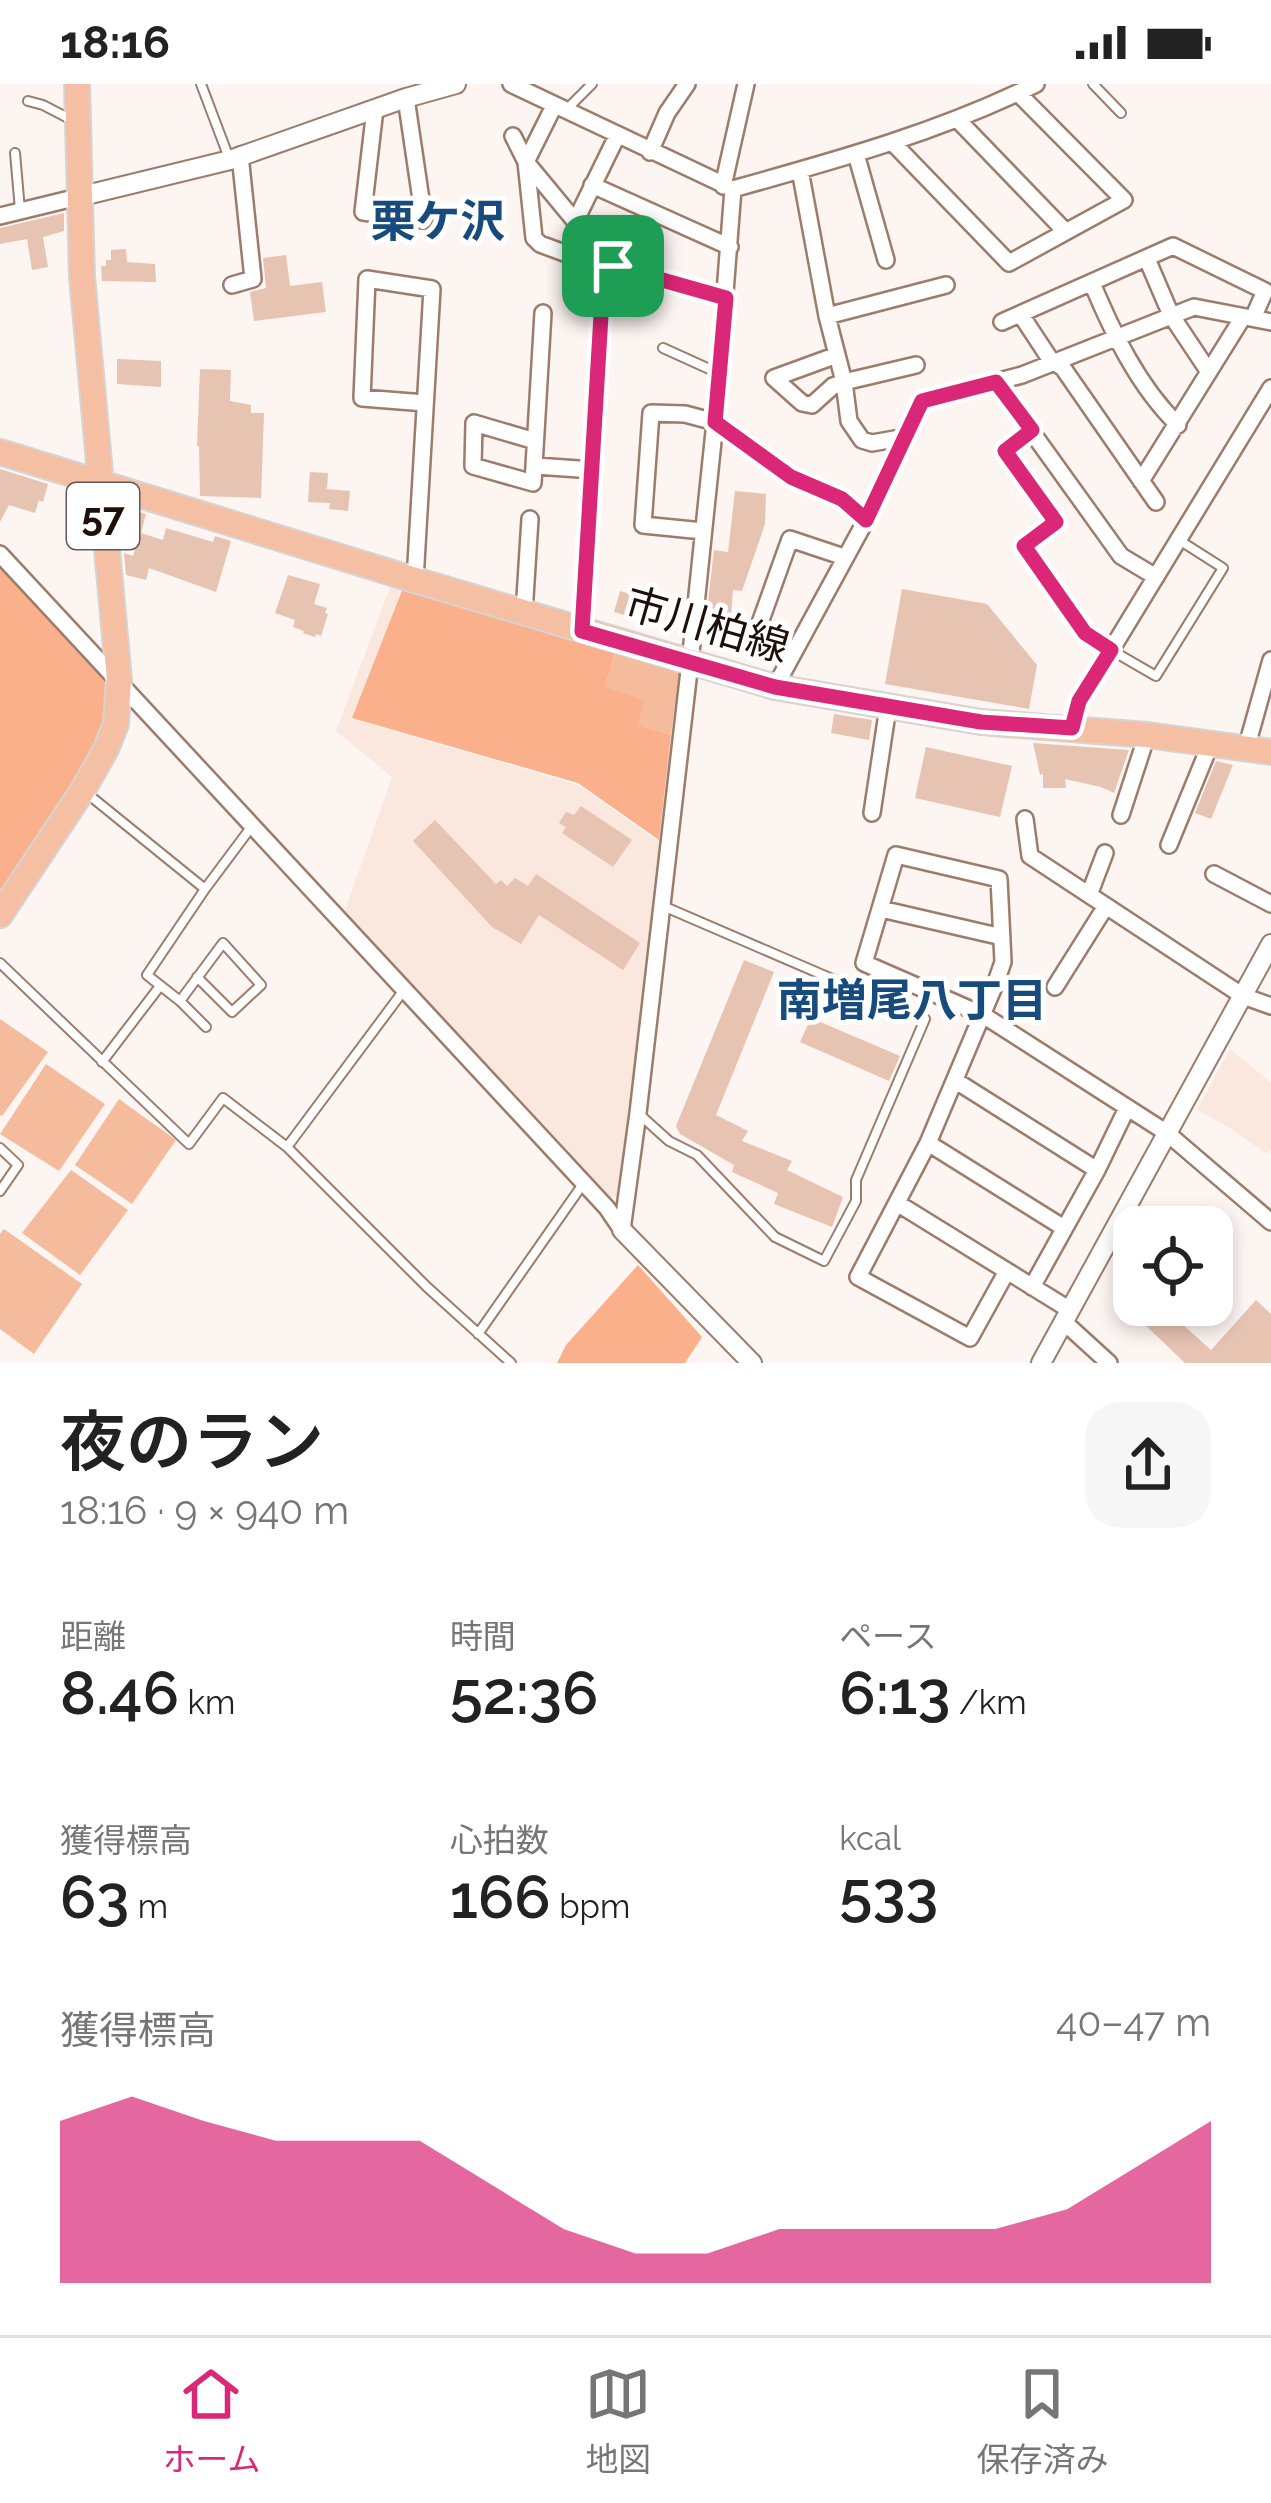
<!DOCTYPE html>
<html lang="ja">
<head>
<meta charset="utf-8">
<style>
  :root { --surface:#fff; --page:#f6f6f6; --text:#222; --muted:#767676; --line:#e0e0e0; --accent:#db2777 }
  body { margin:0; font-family:Raleway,"Noto Sans JP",sans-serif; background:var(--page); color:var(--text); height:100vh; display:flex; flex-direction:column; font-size:45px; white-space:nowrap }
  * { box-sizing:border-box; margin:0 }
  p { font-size:39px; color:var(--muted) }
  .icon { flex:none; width:66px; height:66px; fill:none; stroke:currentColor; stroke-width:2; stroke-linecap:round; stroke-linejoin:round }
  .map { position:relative; height:1279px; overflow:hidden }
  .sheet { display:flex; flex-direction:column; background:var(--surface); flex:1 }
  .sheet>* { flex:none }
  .fabs { position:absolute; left:1113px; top:1122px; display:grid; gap:24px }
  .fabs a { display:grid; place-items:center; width:120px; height:120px; border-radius:24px; background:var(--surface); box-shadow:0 6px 18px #0003; font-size:60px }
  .pin { position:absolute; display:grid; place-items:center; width:102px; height:102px; color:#fff; margin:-51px; border-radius:24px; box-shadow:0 6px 18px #0006 }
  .round { display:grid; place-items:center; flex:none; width:126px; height:126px; border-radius:36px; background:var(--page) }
  .head { display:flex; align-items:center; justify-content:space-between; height:204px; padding:0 60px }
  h1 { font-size:66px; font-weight:600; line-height:90px }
  .metrics { display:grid; grid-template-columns:repeat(3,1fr); gap:18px; height:204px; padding:12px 60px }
  .metrics div { display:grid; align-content:center }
  .metrics b { font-size:60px; font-weight:600 }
  .metrics small { font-size:33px; font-weight:400 }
  .metrics p { font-size:33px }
  .chart { height:336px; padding:24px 60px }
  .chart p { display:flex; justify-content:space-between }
  .chart svg { width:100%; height:216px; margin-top:12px; fill:var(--accent); opacity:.7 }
  .status { display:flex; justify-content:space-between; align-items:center; height:84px; padding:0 60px; background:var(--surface); direction:ltr }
  .status svg { height:33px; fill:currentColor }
  .tab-bar { display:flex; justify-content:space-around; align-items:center; height:168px; border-top:3px solid var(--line); background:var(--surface); font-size:33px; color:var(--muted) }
  .tab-bar a { display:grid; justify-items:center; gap:6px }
  .tab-bar .active { color:var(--accent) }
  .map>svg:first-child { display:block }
</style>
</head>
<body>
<div class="status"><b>18:16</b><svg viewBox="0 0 49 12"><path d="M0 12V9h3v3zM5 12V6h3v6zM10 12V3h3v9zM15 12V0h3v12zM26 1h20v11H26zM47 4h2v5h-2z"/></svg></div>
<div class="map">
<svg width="1271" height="1279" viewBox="0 0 1271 1279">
  <rect width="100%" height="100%" fill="#fdf5f2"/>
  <path fill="#fae8df" d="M 392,498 L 403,501 L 352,635 L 578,701 L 659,758 L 621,1110 L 607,1115 L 343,832 L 392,693 L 336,647 Z
    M 1230,965 L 1271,998 L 1271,1066 L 1267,1070 L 1230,1044 L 1197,1026 Z"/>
  <path fill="#f5bb9d" d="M 617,563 L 680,582 L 671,651 L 637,641 L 605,603 Z
    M 0,935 L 48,968 L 2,1032 L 0,1031 Z
    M 46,980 L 105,1020 L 59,1087 L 0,1050 Z
    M 119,1015 L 176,1056 L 132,1120 L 75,1081 Z
    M 71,1086 L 128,1126 L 80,1191 L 22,1149 Z
    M 4,1145 L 82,1200 L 34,1270 L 0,1245 L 0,1150 Z"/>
  <path fill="#fab08a" d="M 0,483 L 112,602 L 105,681 L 0,843 Z
    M 404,501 L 617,563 L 605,603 L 644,616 L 638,641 L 671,651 L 659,756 L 578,699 L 352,634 Z
    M 638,1181 L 702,1253 L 685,1279 L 557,1279 L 566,1261 Z"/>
  <path fill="#e7c3b1" d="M 64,129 L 64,147 L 43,153 L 48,183 L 32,186 L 27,155 L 0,160 L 0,144 Z
    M 126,165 L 127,178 L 155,180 L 156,198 L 102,197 L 101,182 L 106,182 L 106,176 L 111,176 L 111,166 Z
    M 286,171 L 290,202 L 322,198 L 326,228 L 254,237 L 250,208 L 266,204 L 263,174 Z
    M 117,275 L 161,277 L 161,303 L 117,300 Z
    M 200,285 L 231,286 L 230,317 L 251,321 L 251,329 L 264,329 L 261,414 L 200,412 L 199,362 L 197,362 Z
    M 0,385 L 48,400 L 43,418 L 39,416 L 35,429 L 9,421 L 0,438 Z
    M 310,388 L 328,389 L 327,405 L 350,407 L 348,427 L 329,425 L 330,419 L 308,418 Z
    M 735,407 L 766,410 L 765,440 L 742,507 L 733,506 L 731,531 L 725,538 L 706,536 L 714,466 L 728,468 Z
    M 120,422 L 146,430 L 141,449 L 163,456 L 166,444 L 213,458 L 215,452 L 231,457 L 216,508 L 149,484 L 146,496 L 126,491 L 124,469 L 133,472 L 140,450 L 122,445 Z
    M 288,491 L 320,500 L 314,520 L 327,524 L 325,529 L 328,530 L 321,552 L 316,550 L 315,553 L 303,549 L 304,547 L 293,543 L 295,536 L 275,529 Z
    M 902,505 L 987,520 L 1037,581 L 1029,625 L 885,600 Z
    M 620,507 L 661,519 L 655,540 L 614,528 Z
    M 834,630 L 872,636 L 869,656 L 831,649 Z
    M 1033,659 L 1129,666 L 1114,709 L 1101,703 L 1065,695 L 1066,704 L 1043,704 L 1043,690 L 1040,691 Z
    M 926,663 L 1012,682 L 1000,733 L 915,714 Z
    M 1216,677 L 1233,681 L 1211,735 L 1195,729 Z
    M 581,722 L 632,756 L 613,783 L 562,749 L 566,743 L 559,739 L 566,728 L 574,731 Z
    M 435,736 L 496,800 L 501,796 L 507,802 L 515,794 L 528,802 L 536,790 L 640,859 L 623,886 L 539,831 L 521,860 L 492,843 L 413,757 Z
    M 744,876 L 774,888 L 716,1031 L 748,1047 L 742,1057 L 792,1077 L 787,1086 L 843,1113 L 832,1143 L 774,1120 L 778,1109 L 732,1088 L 734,1081 L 680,1050 L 676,1042 Z
    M 811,934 L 900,972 L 889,997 L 800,958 Z
    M 1256,1216 L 1271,1230 L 1271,1279 L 1185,1279 L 1140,1236 L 1154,1221 L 1161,1221 L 1211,1266 Z"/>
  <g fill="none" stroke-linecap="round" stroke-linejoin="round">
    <g stroke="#9c7c6b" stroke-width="12">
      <path id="service" d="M 201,0 L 229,74
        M 1093,0 L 1121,29
        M 28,17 L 43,21 L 70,35
        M 568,24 L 592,0
        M 15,69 L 20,126
        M 663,264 L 716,288
        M 1111,566 L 1156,592 L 1223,484 L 1179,456
        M 89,711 L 205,805
        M 0,879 L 189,1060 L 223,1014 L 287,1063 L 427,1203 L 511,1279
        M 180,917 L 223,859 L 261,901 L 232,928 L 197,893
        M 206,943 L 180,917 L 147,891 L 205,805 L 252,742
        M 102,978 L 160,902
        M 639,1030 L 669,1057 L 697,1071 L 775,1153 L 824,1177 L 856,1117 L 856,1096 L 925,935 L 663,822
        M 287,1063 L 404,906
        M 0,1064 L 18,1081 L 0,1107
        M 478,1250 L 583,1100"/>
    </g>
    <g stroke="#9c7c6b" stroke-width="20">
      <path id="minor" d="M 511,0 L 733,105 C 837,76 939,48 1036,0
        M 554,22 L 526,78 L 534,154 L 540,160 L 567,170 L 726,214
        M 375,25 L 363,128 L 424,136 L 406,14
        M 957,35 L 1065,147
        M 513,52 L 526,78 L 613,183 L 601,215 L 582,547
        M 893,59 L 1009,179 L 1124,116 L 1018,9
        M 650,68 L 667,29 L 687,0
        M 856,70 L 886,176
        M 800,86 L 827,232 L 844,298 L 849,337 L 862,356 L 872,359 L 906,353
        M 592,101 L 730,163
        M 723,102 L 746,0
        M 0,132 L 78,113
        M 576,136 L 617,52
        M 1147,175 L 1171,231 L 1209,288
        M 1092,199 C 1113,249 1138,302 1178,341
        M 232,201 L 253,195 L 240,71
        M 1021,231 L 1050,275 L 1063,284 L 1156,418
        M 827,232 L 946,201
        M 1002,238 L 1173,162 L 1265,207 L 1253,234
        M 837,271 L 774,294 L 802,319 L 812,321 L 833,302 L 844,298 L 916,281
        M 996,298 L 1121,472 L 1156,493
        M 1032,347 L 1005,367 L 1056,438 L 1024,462 L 1085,549 L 1111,565
        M 535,357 L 474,339 L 473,382 L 533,399 L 543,229
        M 536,382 L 593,386
        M 1141,397 L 1243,233
        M 703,447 L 643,441 L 651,329 L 685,330 L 715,338 L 791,393 L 842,415 L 866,436
        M 0,470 L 607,1124 L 622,1146
        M 415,496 L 432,205 L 367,195 L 362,314 L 425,319
        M 524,529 L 530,435
        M 795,566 L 756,550 L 790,455 L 844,473
        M 775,603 L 866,436 L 922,317 L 1022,291 L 1194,223 L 1271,238
        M 1072,644 L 1080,617 L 1271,304
        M 1246,665 L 1271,576
        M 872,729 L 888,623
        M 1121,731 L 1147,651
        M 1025,735 L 1030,772 L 1243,912 L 1271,922
        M 1169,761 L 1210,661
        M 1214,790 L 1271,820
        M 1089,811 L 1105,769
        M 881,825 L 1002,853
        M 1055,903 L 1106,822
        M 956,997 L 1097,1086
        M 928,1059 L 1064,1144
        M 897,1119 L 1070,1226
        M 622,1146 L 638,1029 L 690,578 L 715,338 L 733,105
        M 1007,1187 L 970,1254 L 858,1193 L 928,1059 L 996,898 L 1003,878 L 999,795 L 896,771 L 864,879 L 983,931 L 1167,1049 L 1271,1138
        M 1032,1203 L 1097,1086 L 1127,1024
        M 1064,1238 L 1109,1279"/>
    </g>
    <g stroke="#9c7c6b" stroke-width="22">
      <path id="tertiary" d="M 78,113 L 230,76 L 406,14 L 456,0
        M 622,1146 L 752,1279
        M 1041,1279 L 1271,860"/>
    </g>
    <g stroke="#d6d4d3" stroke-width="28">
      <path id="primary" d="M 0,368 L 415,496 L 775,603 L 981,638 L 1147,651 L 1271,668
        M 0,831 L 83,706 L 106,665 L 116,640 L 119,596 L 82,193 L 77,0"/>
    </g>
    <use href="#service" stroke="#fff" stroke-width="8"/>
    <use href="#minor" stroke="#fff" stroke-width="15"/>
    <use href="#tertiary" stroke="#fff" stroke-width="18"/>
    <use href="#primary" stroke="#f5bfa3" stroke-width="24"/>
  </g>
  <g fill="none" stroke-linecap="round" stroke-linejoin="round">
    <g stroke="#fff" stroke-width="24">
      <path id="route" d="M 613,182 L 726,214 L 715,338 L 791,393 L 842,415 L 866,436 L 922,317 L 996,298 L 1032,346 L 1005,367 L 1056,438 L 1024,462 L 1085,549 L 1111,566 L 1079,617 L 1072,644 L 981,638 L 775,603 L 582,547 L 602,215 Z"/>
    </g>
    <use href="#route" stroke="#db2777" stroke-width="15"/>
  </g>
  <g text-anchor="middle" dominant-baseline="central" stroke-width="10" stroke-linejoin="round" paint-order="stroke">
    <rect fill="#fff" stroke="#605853" stroke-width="3" x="67" y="399" width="72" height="66" rx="9"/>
    <g font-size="39" font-weight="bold" fill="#1c1009">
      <text x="103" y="432">57</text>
    </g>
    <g font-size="42" fill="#1c1009" stroke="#fff">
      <text transform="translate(707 541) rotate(16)">市川柏線</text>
    </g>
    <g font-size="45" font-weight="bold" fill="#184b7d" stroke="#fff">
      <text x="438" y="137">栗ケ沢</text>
      <text x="912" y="916">南増尾八丁目</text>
    </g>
  </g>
</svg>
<div class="fabs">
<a><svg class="icon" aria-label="locate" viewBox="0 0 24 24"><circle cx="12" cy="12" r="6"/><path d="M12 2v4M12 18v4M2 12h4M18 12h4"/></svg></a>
</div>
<div class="pin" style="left:613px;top:182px;background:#1e9e55"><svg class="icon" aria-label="arrive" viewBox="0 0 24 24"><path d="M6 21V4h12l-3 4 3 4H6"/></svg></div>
</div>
<section class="sheet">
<div class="head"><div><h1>夜のラン</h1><p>18:16 · 9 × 940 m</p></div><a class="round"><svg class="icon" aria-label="share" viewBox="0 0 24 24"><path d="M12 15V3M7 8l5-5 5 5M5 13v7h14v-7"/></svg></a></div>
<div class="metrics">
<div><p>距離</p><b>8.46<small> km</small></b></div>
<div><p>時間</p><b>52:36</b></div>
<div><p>ペース</p><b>6:13<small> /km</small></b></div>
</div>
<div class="metrics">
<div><p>獲得標高</p><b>63<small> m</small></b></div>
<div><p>心拍数</p><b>166<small> bpm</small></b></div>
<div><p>kcal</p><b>533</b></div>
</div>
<div class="chart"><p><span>獲得標高</span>40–47 m</p>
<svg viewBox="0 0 160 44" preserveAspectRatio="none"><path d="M0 44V11L10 6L20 11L30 15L40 15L50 15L60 24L70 33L80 38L90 38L100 33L110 33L120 33L130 33L140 29L150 20L160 11V44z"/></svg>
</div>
</section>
<nav class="tab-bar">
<a class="active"><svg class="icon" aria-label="home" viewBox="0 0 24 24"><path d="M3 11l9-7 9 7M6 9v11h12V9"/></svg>ホーム</a>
<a><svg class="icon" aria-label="map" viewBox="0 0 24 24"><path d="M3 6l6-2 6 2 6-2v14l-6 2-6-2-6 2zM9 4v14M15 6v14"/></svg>地図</a>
<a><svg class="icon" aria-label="saved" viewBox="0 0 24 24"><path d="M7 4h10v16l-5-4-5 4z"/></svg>保存済み</a>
</nav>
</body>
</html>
